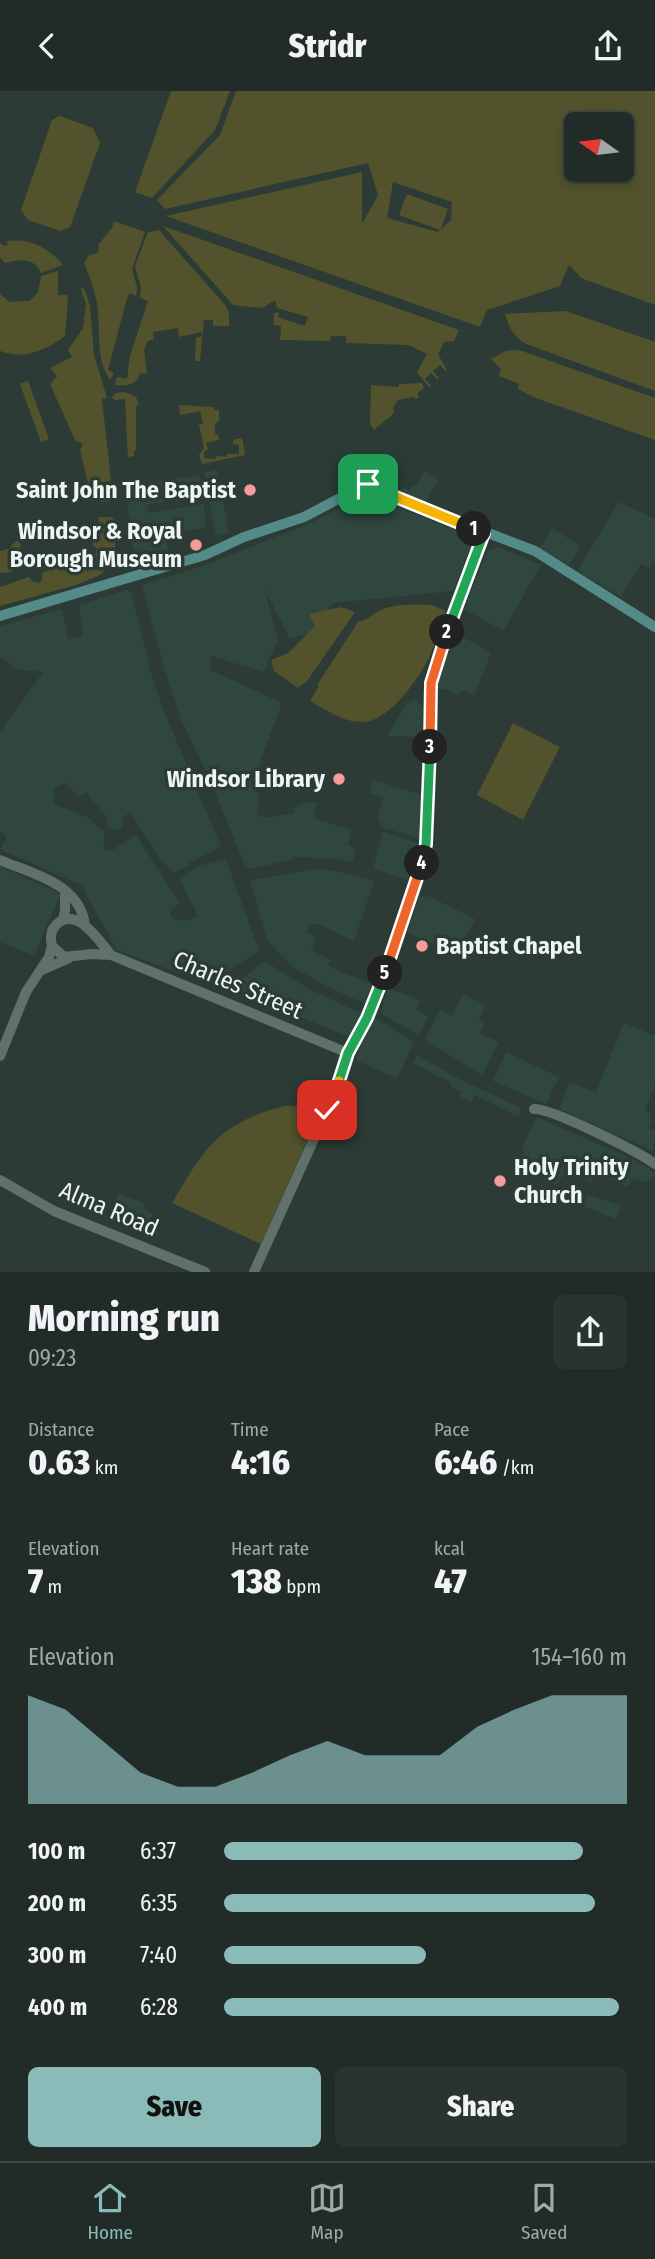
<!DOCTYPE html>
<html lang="en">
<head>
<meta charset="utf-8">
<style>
  :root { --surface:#212c28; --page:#293430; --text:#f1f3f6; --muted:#a2a7a8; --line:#3e4845; --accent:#8bbbb9 }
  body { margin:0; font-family:"Fira Sans Condensed",sans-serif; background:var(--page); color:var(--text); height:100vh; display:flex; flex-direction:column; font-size:26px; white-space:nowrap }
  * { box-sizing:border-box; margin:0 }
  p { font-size:23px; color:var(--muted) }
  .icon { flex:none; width:38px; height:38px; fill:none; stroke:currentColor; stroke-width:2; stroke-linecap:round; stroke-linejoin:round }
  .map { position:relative; height:1181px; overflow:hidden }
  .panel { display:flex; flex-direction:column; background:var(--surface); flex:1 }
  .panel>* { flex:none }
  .needle { width:46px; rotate:284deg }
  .controls { position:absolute; left:564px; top:21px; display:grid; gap:14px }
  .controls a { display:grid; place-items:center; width:70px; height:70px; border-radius:10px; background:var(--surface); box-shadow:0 4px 10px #0003,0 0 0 2px var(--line); font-size:35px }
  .pin { position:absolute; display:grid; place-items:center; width:60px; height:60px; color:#fff; margin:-30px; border-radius:14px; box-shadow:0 4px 10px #0006 }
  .km { position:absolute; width:35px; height:35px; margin:-18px; border-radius:50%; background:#222; color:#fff; font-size:19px; line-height:35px; text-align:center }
  .round { display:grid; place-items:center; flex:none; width:74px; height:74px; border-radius:10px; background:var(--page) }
  .summary { display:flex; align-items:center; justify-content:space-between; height:119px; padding:0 28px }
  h1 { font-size:38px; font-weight:800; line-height:52px }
  .metrics { display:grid; grid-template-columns:repeat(3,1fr); gap:10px; height:119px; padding:7px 28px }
  .metrics div { display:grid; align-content:center }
  .metrics b { font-size:35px; font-weight:800 }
  .metrics small { font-size:19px; font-weight:400 }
  .metrics p { font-size:19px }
  .chart { height:196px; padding:14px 28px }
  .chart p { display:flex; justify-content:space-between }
  .chart svg { width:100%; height:126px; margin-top:7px; fill:var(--accent); opacity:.7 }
  .button { display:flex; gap:14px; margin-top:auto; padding:14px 28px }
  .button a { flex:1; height:80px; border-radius:10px; background:var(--accent); color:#111; font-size:28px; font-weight:800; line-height:80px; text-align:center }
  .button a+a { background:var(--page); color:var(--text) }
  ul { padding:0 28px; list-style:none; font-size:23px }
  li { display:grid; grid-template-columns:112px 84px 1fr; align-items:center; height:52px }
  li i { height:18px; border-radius:9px; background:var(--accent) }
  header { display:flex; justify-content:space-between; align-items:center; height:91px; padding:0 28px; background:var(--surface); font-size:32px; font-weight:800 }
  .menu { display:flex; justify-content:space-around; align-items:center; height:98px; border-top:2px solid var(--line); background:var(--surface); font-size:19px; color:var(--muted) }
  .menu a { display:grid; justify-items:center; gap:4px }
  .menu .on { color:var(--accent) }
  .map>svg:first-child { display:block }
</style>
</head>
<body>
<header><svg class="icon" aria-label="back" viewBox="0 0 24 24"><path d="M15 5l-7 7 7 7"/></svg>Stridr<svg class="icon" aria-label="share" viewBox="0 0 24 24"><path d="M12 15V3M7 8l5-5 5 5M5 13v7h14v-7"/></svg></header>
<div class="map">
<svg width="655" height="1181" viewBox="0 0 655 1181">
  <rect width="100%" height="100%" fill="#2c3b35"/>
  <path fill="#30473f" d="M 217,378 L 229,442 L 216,445 L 204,382 Z
    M 425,379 L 438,389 L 425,412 L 399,401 L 402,396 L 410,399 L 412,394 L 415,395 Z
    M 199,384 L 204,406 L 149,413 L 146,422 L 204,413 L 206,437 L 178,440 L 165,446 L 170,465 L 138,474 L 131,448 L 126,395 Z
    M 366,404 L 475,446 L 453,500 L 333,512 L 307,543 L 290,548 L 264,497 L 278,548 L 264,581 L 211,565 L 211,579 L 282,612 L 261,668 L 255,700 L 260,703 L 257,723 L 266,727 L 294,722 L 294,717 L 301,713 L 317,711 L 314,727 L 352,739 L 348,754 L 356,757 L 352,772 L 339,768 L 295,766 L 290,769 L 251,778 L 245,775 L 213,696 L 181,628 L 163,573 L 142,494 L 203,475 L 313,431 Z
    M 619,411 L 655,428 L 655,471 L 652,470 L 649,477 L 641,473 L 621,505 L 577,480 Z
    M 552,437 L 580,455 L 569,474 L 539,457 Z
    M 499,456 L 541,474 L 503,540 L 464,518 L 487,460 Z
    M 128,499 L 131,501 L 151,582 L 164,620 L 221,756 L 188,772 L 189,774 L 174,782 L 162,770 L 130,722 L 122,726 L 122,736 L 116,739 L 110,738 L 107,733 L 108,728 L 86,701 L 79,706 L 66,692 L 54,697 L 54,713 L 89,727 L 105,742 L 103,758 L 111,760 L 136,744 L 180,812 L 171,819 L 170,824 L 173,827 L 184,830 L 197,826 L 194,814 L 192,814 L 180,788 L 198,775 L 226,768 L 259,860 L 218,886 L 193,881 L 179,882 L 117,859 L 81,794 L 0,758 L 7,746 L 0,740 L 0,641 L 43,581 L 16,578 L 0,565 L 0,535 L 62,518 L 68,548 L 83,545 L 79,515 L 81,513 Z
    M 455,542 L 491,561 L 474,605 L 463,599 L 457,605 L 445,598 L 438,598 L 440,582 Z
    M 414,608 L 423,615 L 422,646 L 387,645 L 407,612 Z
    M 373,689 L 421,704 L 419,747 L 384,737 L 377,728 L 383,706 L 369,702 Z
    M 383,741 L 417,752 L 408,789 L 373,778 Z
    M 0,775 L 55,800 L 60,804 L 34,865 L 1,851 L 0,853 Z
    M 315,778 L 336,780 L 374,790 L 354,850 L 318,833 L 310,832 L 306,841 L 317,846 L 311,859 L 331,869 L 328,874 L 343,883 L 344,882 L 374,894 L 365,913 L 324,894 L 293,876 L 267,849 L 250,789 Z
    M 420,804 L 425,806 L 426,804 L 475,828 L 458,863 L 407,842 Z
    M 262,872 L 268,872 L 309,898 L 361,922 L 351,947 L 237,899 L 240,889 Z
    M 388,897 L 421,909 L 416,919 L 428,926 L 419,944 L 380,922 Z
    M 463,903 L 486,914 L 479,929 L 484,932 L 480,942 L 499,951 L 482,984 L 425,949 L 440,919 L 452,925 Z
    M 375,927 L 414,951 L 397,988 L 356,969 L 364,944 Z
    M 624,932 L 655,945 L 655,992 L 645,1020 L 651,1023 L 650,1027 L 652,1029 L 649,1037 L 655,1040 L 653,1060 L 559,1018 L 569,991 L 596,1001 Z
    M 506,961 L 559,986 L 546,1013 L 493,990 Z
    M 417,964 L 461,989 L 521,1017 L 519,1026 L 475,1004 L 471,1011 L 460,1006 L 462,1001 L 450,995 L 451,992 L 413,972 Z
    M 539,1027 L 632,1068 L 650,1078 L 655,1084 L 645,1091 L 631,1087 L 628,1096 L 596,1082 L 591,1092 L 565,1080 L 557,1094 L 530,1083 L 523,1061 L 523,1054 L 535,1029 Z
    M 118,1103 L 139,1110 L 146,1114 L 144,1117 L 153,1123 L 141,1142 L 107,1128 Z
    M 588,1103 L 621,1115 L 616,1128 L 583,1115 Z"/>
  <path fill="#52532c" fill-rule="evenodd" d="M 171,0 L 230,0 L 215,39 L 152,107 L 135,101 Z
    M 236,0 L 655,0 L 655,214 L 581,187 L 569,174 L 560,195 L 487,219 L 480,236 L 166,125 L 362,81 L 362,133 L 378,104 L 368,72 L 165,118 L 157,109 L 220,44 ZM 621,33 L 621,79 L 576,79 L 576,33 ZM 393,91 L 452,111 L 451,129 L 441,138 L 448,118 L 407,103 L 399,124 L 440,139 L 438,141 L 387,127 Z
    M 60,25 L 93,37 L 100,52 L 70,136 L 60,140 L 28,129 L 21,119 L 52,29 Z
    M 114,130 L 145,141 L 132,178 L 137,196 L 136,205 L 129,202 L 126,211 L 108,279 L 114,282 L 110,289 C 95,268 101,237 97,213 C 95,198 89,185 84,172 L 89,164 L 98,162 L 99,153 L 112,137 Z
    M 163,135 L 459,239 L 454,250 L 444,251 L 438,263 L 447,279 L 446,280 L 440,274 L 433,280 L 439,287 L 437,288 L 431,282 L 425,288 L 431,295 L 429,296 L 417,281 L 427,263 L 409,254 L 346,252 L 346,245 L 331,245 L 330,250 L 280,249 L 281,235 L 274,234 L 274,222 L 279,221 L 278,226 L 305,235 L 308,226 L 277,217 L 275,209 L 262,217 L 233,214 Z
    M 159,139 L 226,215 L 229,223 L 229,235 L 213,235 L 213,229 L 204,229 L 200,270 L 195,270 L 196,247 L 202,245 L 201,241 L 179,246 L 178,237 L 153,241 L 154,248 L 148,250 L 144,259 L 147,283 L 140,282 C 138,294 126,295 115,294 L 117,286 L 127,288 L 130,265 L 148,210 L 140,207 L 141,196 L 135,175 L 148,141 Z
    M 7,150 C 30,147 48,156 63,174 L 41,182 C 33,165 20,169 5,172 L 0,166 L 0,152 L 4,155 L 8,154 Z
    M 58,180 L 58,204 L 67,204 L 68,209 L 65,245 C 44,260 24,269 0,260 L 0,203 L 10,211 L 30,210 L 38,201 L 41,185 Z
    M 84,197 L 90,215 L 94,264 L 107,307 L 102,308 L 113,407 L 110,411 L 99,411 L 98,406 L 91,403 L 80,359 L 83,353 L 75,349 L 50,293 L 57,286 L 55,282 L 50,277 L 72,266 L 68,259 L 83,237 L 86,213 L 81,198 Z
    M 566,220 L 655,251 L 655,300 L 526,253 C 514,246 509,237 505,223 Z
    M 513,259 L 522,260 L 655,307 L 655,349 L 533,306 L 518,298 L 519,293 L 499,285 L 501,278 L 491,268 L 505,260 Z
    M 28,290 L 49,348 L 41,351 L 20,293 Z
    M 422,292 L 424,297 L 417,302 L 419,306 L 416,308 L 413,306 L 398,309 L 393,317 L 394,322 L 374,339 L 370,333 L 371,294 L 399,296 L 399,293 Z
    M 125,301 L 136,306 L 139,314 L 136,315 L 136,359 L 134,360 L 134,365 L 128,366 L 125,308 L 115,309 L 112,306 L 116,302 Z
    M 179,314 L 214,316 L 214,319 L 219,319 L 219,330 L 215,333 L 215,343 L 218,344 L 219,349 L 206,352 L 208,358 L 204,361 L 204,367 L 215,368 L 216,365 L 227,366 L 227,363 L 239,363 L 239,354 L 233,353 L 233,349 L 242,347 L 245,364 L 202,373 L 199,364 L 204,357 L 199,333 L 203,333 L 200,320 L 180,324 Z
    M 99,426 L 111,426 L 115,429 L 115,463 L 109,475 L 100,484 L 79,493 L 0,515 L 0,496 L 29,486 L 33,491 L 39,492 L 42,489 L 42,482 L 85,462 L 90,465 L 95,464 L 97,458 L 92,452 L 93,435 L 99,431 Z
    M 20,447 L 21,474 L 11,481 L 0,482 L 0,460 L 8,458 Z
    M 432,514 L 446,520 C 439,538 434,560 424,576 C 412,596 385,633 360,631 C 340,630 327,619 310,610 L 319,595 L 317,594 L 358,531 C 367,529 371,524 379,520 C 394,512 415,514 432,514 Z
    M 341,516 L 355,521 L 307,590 L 298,597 L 274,580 L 271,569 L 288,562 L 315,535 L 309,523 Z
    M 513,632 L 560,656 L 523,729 L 477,704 Z
    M 284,1015 L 297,1015 L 311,1019 L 314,1024 L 314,1034 L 261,1153 L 172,1112 C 205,1056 218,1033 284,1015 Z"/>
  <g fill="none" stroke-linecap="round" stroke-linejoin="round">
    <path stroke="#60716b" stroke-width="10" d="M 0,769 C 33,783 81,793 85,835
      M 63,829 L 65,819 L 65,800
      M 111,864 C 100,851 76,813 56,834 C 50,840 50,847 52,855 L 64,866 L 92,863 L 111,864 L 348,962
      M 40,880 L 69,867
      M 0,965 L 26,901 L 49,866 L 52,855
      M 534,1018 C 551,1017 639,1061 655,1073
      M 0,1089 L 54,1120 L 205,1181
      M 254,1181 L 327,1019 L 347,971 L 348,962 L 370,921 L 415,796 L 426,753 L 433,582 L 484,442"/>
    <path stroke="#548a88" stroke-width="10" d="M 0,525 L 205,464 L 244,446 L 304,426 L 363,395 L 376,394 L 400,408 L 535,460 L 655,536"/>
  </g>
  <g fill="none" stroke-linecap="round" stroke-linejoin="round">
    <g stroke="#fff" stroke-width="14">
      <path id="split-1" d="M 368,393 L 376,394 L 386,402 L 474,438"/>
    </g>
    <g stroke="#fff" stroke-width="14">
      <path id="split-2" d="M 447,541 L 484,442 L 474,438"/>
    </g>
    <g stroke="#fff" stroke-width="14">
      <path id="split-3" d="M 430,656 L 431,592 L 447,541"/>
    </g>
    <g stroke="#fff" stroke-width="14">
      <path id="split-4" d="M 422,772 L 426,753 L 430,656"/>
    </g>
    <g stroke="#fff" stroke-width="14">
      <path id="split-5" d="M 385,882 L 422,772"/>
    </g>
    <g stroke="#fff" stroke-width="14">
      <path id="split-6" d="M 339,990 L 348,962 L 367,927 L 385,882"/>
    </g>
    <g stroke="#fff" stroke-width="14">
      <path id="split-7" d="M 327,1019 L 339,990"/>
    </g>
    <use href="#split-1" stroke="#f5b400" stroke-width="9"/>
    <use href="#split-2" stroke="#22a559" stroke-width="9"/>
    <use href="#split-3" stroke="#f0652b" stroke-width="9"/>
    <use href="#split-4" stroke="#22a559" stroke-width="9"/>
    <use href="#split-5" stroke="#f0652b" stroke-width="9"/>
    <use href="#split-6" stroke="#22a559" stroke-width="9"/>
    <use href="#split-7" stroke="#f5b400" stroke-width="9"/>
  </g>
  <g fill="#f59b9b" stroke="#2c3b35" stroke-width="2.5">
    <circle cx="250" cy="399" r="7"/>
    <circle cx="196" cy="454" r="7"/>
    <circle cx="339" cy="688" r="7"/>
    <circle cx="422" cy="855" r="7"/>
    <circle cx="500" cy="1090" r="7"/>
  </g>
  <g text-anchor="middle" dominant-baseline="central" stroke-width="7" stroke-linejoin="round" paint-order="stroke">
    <g font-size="24" font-weight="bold" fill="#ecf5f2" stroke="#2c3b35" text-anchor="end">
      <text x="236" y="399">Saint John The Baptist</text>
      <text x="182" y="440">Windsor &amp; Royal<tspan x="182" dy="28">Borough Museum</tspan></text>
      <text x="325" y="688">Windsor Library</text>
      <text x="436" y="855" text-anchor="start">Baptist Chapel</text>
      <text x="514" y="1076" text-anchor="start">Holy Trinity<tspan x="514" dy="28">Church</tspan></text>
    </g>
    <g font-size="24" fill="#ecf5f2" stroke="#2c3b35">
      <text transform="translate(238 894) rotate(23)">Charles Street</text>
      <text transform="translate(109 1118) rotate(23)">Alma Road</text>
    </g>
  </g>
</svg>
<div class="controls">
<a><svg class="needle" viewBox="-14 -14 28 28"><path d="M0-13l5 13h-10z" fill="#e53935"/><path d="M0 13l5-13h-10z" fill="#a2a7a8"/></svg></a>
</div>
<div class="pin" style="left:368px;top:393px;background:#1e9e55"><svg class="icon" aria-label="arrive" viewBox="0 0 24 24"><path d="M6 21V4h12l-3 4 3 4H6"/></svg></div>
<div class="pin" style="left:327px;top:1019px;background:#d93025"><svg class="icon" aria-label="check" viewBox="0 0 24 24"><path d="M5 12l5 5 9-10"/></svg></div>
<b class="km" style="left:474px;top:438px">1</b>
<b class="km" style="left:447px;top:541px">2</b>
<b class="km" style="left:430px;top:656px">3</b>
<b class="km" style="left:422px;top:772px">4</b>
<b class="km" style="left:385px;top:882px">5</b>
</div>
<section class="panel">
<div class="summary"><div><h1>Morning run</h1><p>09:23</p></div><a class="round"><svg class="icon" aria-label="share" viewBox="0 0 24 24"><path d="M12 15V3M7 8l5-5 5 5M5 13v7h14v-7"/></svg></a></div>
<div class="metrics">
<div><p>Distance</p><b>0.63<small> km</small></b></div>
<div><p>Time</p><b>4:16</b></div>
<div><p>Pace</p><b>6:46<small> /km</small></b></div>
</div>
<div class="metrics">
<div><p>Elevation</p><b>7<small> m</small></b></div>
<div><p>Heart rate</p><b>138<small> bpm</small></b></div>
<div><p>kcal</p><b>47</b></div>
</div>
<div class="chart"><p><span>Elevation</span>154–160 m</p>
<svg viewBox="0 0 160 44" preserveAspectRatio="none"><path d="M0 44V6L10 11L20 22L30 33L40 38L50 38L60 33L70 27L80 22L90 27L100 27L110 27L120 17L130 11L140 6L150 6L160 6V44z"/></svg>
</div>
<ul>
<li><b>100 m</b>6:37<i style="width:89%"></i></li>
<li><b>200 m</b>6:35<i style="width:92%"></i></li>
<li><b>300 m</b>7:40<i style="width:50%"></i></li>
<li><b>400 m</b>6:28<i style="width:98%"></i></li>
</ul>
<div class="button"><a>Save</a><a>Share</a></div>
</section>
<nav class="menu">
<a class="on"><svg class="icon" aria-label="home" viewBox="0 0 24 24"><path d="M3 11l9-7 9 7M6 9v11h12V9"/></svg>Home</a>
<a><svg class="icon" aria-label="map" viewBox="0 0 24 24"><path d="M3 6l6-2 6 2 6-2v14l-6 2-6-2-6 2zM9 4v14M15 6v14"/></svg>Map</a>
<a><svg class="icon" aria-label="saved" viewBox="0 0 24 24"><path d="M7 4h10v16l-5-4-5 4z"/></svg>Saved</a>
</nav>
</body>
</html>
